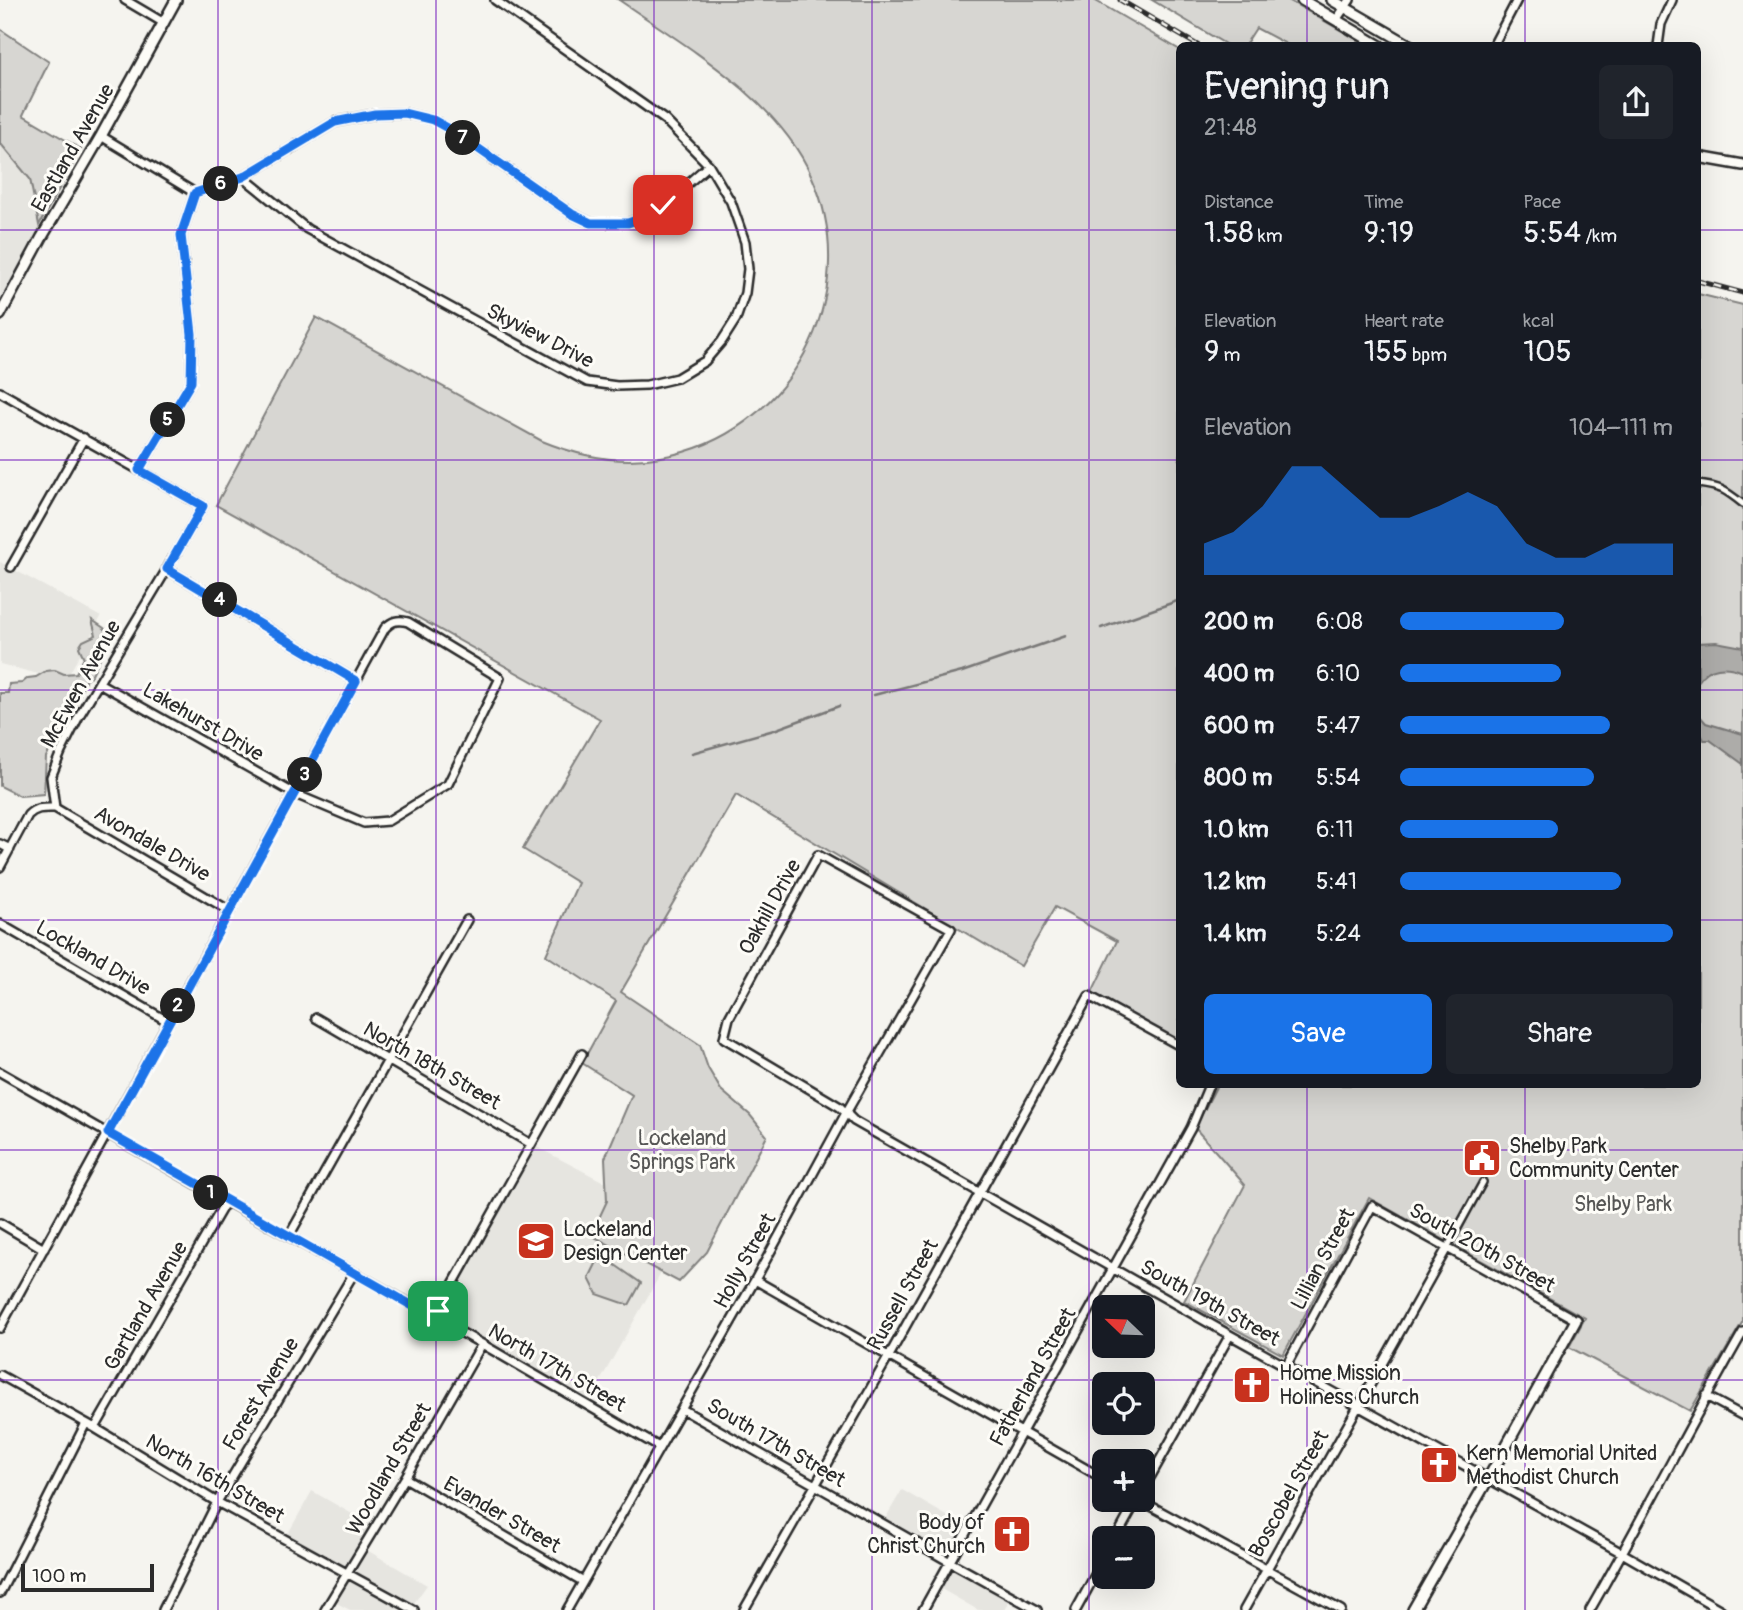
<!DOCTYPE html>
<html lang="en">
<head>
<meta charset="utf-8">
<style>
  :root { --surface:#171b24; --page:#20242c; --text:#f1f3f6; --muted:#9ea1a6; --accent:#1a73e8 }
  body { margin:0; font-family:Pangolin,sans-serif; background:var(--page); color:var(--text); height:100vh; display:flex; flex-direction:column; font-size:26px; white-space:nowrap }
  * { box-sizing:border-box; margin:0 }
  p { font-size:23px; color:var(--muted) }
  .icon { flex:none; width:38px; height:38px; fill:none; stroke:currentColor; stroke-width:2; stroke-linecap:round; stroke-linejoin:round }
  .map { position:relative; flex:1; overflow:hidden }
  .drawer { position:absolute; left:1176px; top:42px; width:525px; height:1046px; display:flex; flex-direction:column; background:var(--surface); border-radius:10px; box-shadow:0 7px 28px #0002 }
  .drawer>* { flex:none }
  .needle { width:46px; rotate:293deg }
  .controls { position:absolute; left:1092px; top:1295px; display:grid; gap:14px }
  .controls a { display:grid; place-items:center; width:63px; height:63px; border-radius:10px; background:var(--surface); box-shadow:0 7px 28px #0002; font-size:35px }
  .scale { position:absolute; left:21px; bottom:18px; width:133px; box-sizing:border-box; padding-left:7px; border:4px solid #2b2b2b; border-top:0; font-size:19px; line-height:24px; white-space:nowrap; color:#2b2b2b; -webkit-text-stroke:5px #fdfcf7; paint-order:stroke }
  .pin { position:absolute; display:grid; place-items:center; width:60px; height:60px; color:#fff; margin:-30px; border-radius:14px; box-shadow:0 4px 10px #0006 }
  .km { position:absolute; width:35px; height:35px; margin:-18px; border-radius:50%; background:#222; color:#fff; font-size:19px; line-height:35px; text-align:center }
  .round { display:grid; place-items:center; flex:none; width:74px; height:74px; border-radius:10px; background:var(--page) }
  .overview { display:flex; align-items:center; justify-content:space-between; height:119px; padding:0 28px }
  h1 { font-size:38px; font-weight:600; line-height:52px }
  .metrics { display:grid; grid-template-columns:repeat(3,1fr); gap:10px; height:119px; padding:7px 28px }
  .metrics div { display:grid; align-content:center }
  .metrics b { font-size:30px; font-weight:600 }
  .metrics small { font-size:19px; font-weight:400 }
  .metrics p { font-size:19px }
  .chart { height:196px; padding:14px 28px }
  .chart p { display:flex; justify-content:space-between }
  .chart svg { width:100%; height:126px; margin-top:7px; fill:var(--accent); opacity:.7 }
  .button { display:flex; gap:14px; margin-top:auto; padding:14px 28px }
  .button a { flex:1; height:80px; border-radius:10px; background:var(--accent); color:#fff; font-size:28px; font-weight:600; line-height:80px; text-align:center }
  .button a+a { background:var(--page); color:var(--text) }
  ul { padding:0 28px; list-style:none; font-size:23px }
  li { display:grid; grid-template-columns:112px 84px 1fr; align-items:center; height:52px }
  li i { height:18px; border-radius:9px; background:var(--accent) }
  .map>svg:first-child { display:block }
</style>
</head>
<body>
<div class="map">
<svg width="1743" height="1610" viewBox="0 0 1743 1610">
  <rect width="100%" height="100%" fill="#f5f4ef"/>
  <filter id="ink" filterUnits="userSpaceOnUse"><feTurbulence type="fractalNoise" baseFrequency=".0143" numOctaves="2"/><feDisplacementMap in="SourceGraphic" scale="14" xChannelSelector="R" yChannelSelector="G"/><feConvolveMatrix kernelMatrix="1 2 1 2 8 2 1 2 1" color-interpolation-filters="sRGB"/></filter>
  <g filter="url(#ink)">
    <path fill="#e6e5e0" d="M 1,144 L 30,179 L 42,237 L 0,314 Z
      M 0,562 L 101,617 L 65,681 L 0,664 Z
      M 531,1144 L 606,1183 L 607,1201 L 592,1235 L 661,1273 L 586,1406 L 434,1318 Z
      M 902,1490 L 968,1528 L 950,1562 L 1012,1596 L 1004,1610 L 978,1610 L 936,1586 L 950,1563 L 882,1524 Z
      M 312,1491 L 375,1527 L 365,1549 L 427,1585 L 409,1610 L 350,1610 L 331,1600 L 348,1574 L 285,1539 Z"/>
    <path fill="#d7d6d2" stroke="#81807e" stroke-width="2" d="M 619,0 L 1094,0 L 1180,50 L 1179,1041 L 1092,992 L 1117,941 L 1055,907 L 1021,966 L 736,795 L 621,992 L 700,1045 L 708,1068 L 721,1090 L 750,1115 L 767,1136 L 707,1252 L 679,1282 L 591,1235 L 607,1201 L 605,1158 L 632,1095 L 582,1063 L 616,1001 L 546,955 L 578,883 L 523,849 L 600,719 L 216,505 L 316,317 L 542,441 C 581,457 620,465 661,457 C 789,436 865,296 812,177 C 778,99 687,47 619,0 Z
      M 1152,0 L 1288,0 L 1366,45 L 1288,45 L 1256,28 L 1245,45 L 1227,45 Z
      M 0,29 L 49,62 L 23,115 L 81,149 L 39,225 L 30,179 L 1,144 L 0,145 Z
      M 1698,294 L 1743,305 L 1743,1321 L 1690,1411 L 1569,1347 L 1585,1318 L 1369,1198 L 1283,1355 L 1184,1301 L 1245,1185 L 1195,1128 L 1217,1085 L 1698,1085 Z
      M 92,620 L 104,628 L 111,636 L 91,676 L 86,679 L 75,705 L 46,757 L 44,794 L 20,796 L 0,786 L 0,693 L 8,693 L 9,684 L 22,683 L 28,678 L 36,677 L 46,671 L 55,670 L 64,674 L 76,673 L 84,658 L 79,647 L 83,641 L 96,635 Z
      M 608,1260 L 641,1283 L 629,1305 L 597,1294 L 589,1278 L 597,1262 Z"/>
    <path fill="#adaca9" stroke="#797877" stroke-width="2" d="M 1716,642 L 1743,647 L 1743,672 C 1726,665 1708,665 1698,682 L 1698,643 Z
      M 1698,714 L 1706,723 L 1743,734 L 1743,764 L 1710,740 L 1704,740 L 1698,728 Z"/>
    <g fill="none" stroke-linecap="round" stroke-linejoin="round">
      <path stroke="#797877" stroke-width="2.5" d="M 1101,628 L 1180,600
        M 874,695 L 962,672 L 1066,636
        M 692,753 L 774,730 L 839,706"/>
      <g stroke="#2b2b2b" stroke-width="10">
        <path id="pedestrian" d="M 1698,484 C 1721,487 1724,489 1743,504
          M 1447,1248 L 1483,1182"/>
      </g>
      <g stroke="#2b2b2b" stroke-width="12">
        <path id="minor" d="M 125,0 L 164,23
          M 1336,20 L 1350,0
          M 1493,46 L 1517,0
          M 1658,46 L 1661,24 L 1672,0
          M 101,136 L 195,193
          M 243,177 L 307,229 L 587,382 L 617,386 L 647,385 L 677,378 L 705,361 L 722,341 L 736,319 L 745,293 L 748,269 L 745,242 L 731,202 L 709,165 L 665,120 L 495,0
          M 195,193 L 243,177 L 335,122 L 375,114 L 404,113 L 433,120 L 453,131 L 572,214 L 591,223 L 628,223 L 645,217 L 663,205 L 709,165
          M 0,392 L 203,506 L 167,569 L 79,716 L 61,752 L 51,777 L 55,808 C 44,808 36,807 28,815 L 0,867
          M 139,470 L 191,382 L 192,334 L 181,235 L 195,193
          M 11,567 L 84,438
          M 167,569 L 356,681
          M 55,808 L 230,911
          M 0,844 L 10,849
          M 0,924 L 169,1022
          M 316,1018 L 531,1144
          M 0,1072 L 226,1201 L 482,1344 L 659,1447
          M 0,1223 L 44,1249
          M 289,1236 L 467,920
          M 755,1280 L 1104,1479
          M 434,1318 L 582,1054
          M 0,1328 L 385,628 C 392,621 398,619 408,622 L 500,678 L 448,784 L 388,821 L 364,823 L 295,794 L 99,683
          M 1286,1366 L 1372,1206 L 1576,1320
          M 0,1375 L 95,1428 L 217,1502 L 414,1610
          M 1706,1396 L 1743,1416
          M 682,1409 L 950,1562 L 1037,1610
          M 95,1428 L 226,1201
          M 405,1478 L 582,1581
          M 1143,1490 L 1230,1335
          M 1140,1500 L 1341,1610
          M 1116,1538 L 1137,1500
          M 0,1593 L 86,1423
          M 163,1610 L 217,1502 L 354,1273
          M 325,1610 L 405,1478 L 482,1344
          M 567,1610 L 755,1280 L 846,1113 L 951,929 L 818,855 L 729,1018 L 724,1038 L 840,1107 L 854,1121 L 1221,1330 L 1622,1553 L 1721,1610
          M 744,1610 L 889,1356 L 1089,996 L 1180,1046
          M 923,1610 L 1191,1128 L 1209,1085
          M 1076,1610 L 1104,1559
          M 1244,1610 L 1447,1248
          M 1590,1610 C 1643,1518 1690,1424 1743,1332"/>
      </g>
      <g stroke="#2b2b2b" stroke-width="14">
        <path id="tertiary" d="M 1302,0 L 1380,46
          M 1332,0 L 1411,46
          M 1698,157 L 1743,165
          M 0,315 L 42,237 L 101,136 L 176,0
          M 1413,1610 L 1488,1479 L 1576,1320"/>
      </g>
      <use href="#pedestrian" stroke="#fdfcf7" stroke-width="5"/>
      <use href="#minor" stroke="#fdfcf7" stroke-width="7"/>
      <use href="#tertiary" stroke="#fdfcf7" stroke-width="9"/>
      <g stroke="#2b2b2b" stroke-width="5">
        <path id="rail" d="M 1120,0 L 1199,46
          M 1698,281 L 1743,293"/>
      </g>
      <use href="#rail" stroke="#fdfcf7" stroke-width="2.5" stroke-dasharray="8" stroke-linecap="butt"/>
    </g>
  </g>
  <g fill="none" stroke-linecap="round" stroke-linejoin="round" filter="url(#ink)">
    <g stroke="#fff" stroke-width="14">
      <path id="route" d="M 438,1311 L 434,1318 L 108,1133 L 356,681 L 167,569 L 203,506 L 139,470 L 191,382 L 192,334 L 181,235 L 195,193 L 243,177 L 335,122 L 375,114 L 404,113 L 433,120 L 453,131 L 572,214 L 591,223 L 628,223 L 645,217 L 663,205"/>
    </g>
    <use href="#route" stroke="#1a73e8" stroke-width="9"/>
  </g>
  <path fill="none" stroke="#7b2cbf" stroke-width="2" stroke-opacity="0.55" d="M 218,0 L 218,1610M 436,0 L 436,1610M 654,0 L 654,1610M 872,0 L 872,1610M 1089,0 L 1089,1610M 1307,0 L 1307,46M 1525,0 L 1525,46M 0,230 L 1180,230M 1698,230 L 1743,230M 0,460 L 1180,460M 1698,460 L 1743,460M 0,690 L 1180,690M 1698,690 L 1743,690M 0,920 L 1180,920M 1698,920 L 1743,920M 1307,1085 L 1307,1610M 1525,1085 L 1525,1610M 0,1150 L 1743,1150M 0,1380 L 1743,1380"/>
  <defs>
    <g id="civic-square" transform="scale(2.0125)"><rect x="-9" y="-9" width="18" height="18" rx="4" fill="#c8321e" stroke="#fdfcf7"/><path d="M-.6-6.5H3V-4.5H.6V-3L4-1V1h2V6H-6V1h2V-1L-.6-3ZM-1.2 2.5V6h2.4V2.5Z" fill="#fff"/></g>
    <g id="school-square" transform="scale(2.0125)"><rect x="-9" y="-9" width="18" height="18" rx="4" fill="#c8321e" stroke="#fdfcf7"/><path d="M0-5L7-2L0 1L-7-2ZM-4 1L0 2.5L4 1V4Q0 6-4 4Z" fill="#fff"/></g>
    <g id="church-square" transform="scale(2.0125)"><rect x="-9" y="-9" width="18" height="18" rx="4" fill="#c8321e" stroke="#fdfcf7"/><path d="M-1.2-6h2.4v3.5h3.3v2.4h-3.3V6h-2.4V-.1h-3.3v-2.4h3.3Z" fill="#fff"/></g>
  </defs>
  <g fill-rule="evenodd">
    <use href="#civic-square" x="1482" y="1158"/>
    <use href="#school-square" x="536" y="1241"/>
    <use href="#church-square" x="1252" y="1385"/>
    <use href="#church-square" x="1439" y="1465"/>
    <use href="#church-square" x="1012" y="1534"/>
  </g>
  <g text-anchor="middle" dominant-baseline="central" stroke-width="6" stroke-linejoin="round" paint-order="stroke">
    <g font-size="21" fill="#2b2b2b" stroke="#fdfcf7">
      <text transform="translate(73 148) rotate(-60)">Eastland Avenue</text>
      <text transform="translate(540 336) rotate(27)">Skyview Drive</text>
      <text transform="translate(81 684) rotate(-61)">McEwen Avenue</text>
      <text transform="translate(203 722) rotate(30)">Lakehurst Drive</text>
      <text transform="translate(152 844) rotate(30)">Avondale Drive</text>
      <text transform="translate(770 907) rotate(-61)">Oakhill Drive</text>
      <text transform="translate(93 958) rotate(30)">Lockland Drive</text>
      <text transform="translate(432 1066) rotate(30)">North 18th Street</text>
      <text transform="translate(1482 1248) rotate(29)">South 20th Street</text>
      <text transform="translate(1323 1259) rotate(-62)">Lillian Street</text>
      <text transform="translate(745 1261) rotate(-61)">Holly Street</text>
      <text transform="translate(903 1295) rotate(-61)">Russell Street</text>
      <text transform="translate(1210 1303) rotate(29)">South 19th Street</text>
      <text transform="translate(146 1306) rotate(-60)">Gartland Avenue</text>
      <text transform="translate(557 1368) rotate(30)">North 17th Street</text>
      <text transform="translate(1033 1377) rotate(-61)">Fatherland Street</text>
      <text transform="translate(261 1394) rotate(-59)">Forest Avenue</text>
      <text transform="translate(776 1443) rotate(30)">South 17th Street</text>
      <text transform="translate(389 1469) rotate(-60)">Woodland Street</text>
      <text transform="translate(215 1479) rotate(30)">North 16th Street</text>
      <text transform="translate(1289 1494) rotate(-61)">Boscobel Street</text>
      <text transform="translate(502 1515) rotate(30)">Evander Street</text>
    </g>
    <g font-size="21" fill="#565655" stroke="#fdfcf7">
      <text x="682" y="1138">Lockeland<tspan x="682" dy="24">Springs Park</tspan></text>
      <text x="1623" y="1204">Shelby Park</text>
    </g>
    <g font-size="21" fill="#2b2b2b" stroke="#fdfcf7" text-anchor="start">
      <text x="1509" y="1146">Shelby Park<tspan x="1509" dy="24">Community Center</tspan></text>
      <text x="563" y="1229">Lockeland<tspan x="563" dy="24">Design Center</tspan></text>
      <text x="1279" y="1373">Home Mission<tspan x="1279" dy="24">Holiness Church</tspan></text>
      <text x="1466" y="1453">Kern Memorial United<tspan x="1466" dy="24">Methodist Church</tspan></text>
      <text x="985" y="1522" text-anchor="end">Body of<tspan x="985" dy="24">Christ Church</tspan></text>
    </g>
  </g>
</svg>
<div class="controls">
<a><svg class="needle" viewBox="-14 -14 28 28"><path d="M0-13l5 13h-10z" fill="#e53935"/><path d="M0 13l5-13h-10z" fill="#9ea1a6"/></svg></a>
<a><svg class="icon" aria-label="locate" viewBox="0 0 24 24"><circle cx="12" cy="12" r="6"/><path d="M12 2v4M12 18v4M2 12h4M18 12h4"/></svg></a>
<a>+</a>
<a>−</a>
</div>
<div class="scale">100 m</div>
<div class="pin" style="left:438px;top:1311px;background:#1e9e55"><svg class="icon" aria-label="arrive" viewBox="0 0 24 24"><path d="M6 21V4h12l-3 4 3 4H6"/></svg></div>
<div class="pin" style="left:663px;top:205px;background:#d93025"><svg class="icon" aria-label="check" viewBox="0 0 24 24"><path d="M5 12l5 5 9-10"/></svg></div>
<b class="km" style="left:211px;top:1193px">1</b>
<b class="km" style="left:178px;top:1006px">2</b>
<b class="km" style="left:305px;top:775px">3</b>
<b class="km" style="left:220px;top:600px">4</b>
<b class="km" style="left:168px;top:420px">5</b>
<b class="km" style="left:221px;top:184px">6</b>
<b class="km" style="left:463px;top:138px">7</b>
<section class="drawer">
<div class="overview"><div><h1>Evening run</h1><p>21:48</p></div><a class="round"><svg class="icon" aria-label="share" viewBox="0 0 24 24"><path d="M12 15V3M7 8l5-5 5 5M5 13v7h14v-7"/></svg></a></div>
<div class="metrics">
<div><p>Distance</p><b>1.58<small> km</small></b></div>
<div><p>Time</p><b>9:19</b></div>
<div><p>Pace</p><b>5:54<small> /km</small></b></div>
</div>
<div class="metrics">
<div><p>Elevation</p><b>9<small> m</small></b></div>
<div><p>Heart rate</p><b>155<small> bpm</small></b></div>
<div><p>kcal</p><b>105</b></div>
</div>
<div class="chart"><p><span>Elevation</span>104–111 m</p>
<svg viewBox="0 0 160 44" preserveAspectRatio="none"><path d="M0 44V33L10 29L20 20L30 6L40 6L50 15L60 24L70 24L80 20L90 15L100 20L110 33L120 38L130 38L140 33L150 33L160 33V44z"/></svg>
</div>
<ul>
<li><b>200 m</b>6:08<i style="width:60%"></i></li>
<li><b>400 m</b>6:10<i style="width:59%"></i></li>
<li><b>600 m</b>5:47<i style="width:77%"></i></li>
<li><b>800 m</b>5:54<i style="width:71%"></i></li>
<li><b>1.0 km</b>6:11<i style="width:58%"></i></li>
<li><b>1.2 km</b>5:41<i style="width:81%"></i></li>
<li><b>1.4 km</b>5:24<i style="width:100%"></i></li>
</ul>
<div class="button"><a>Save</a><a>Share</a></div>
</section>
</div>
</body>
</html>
